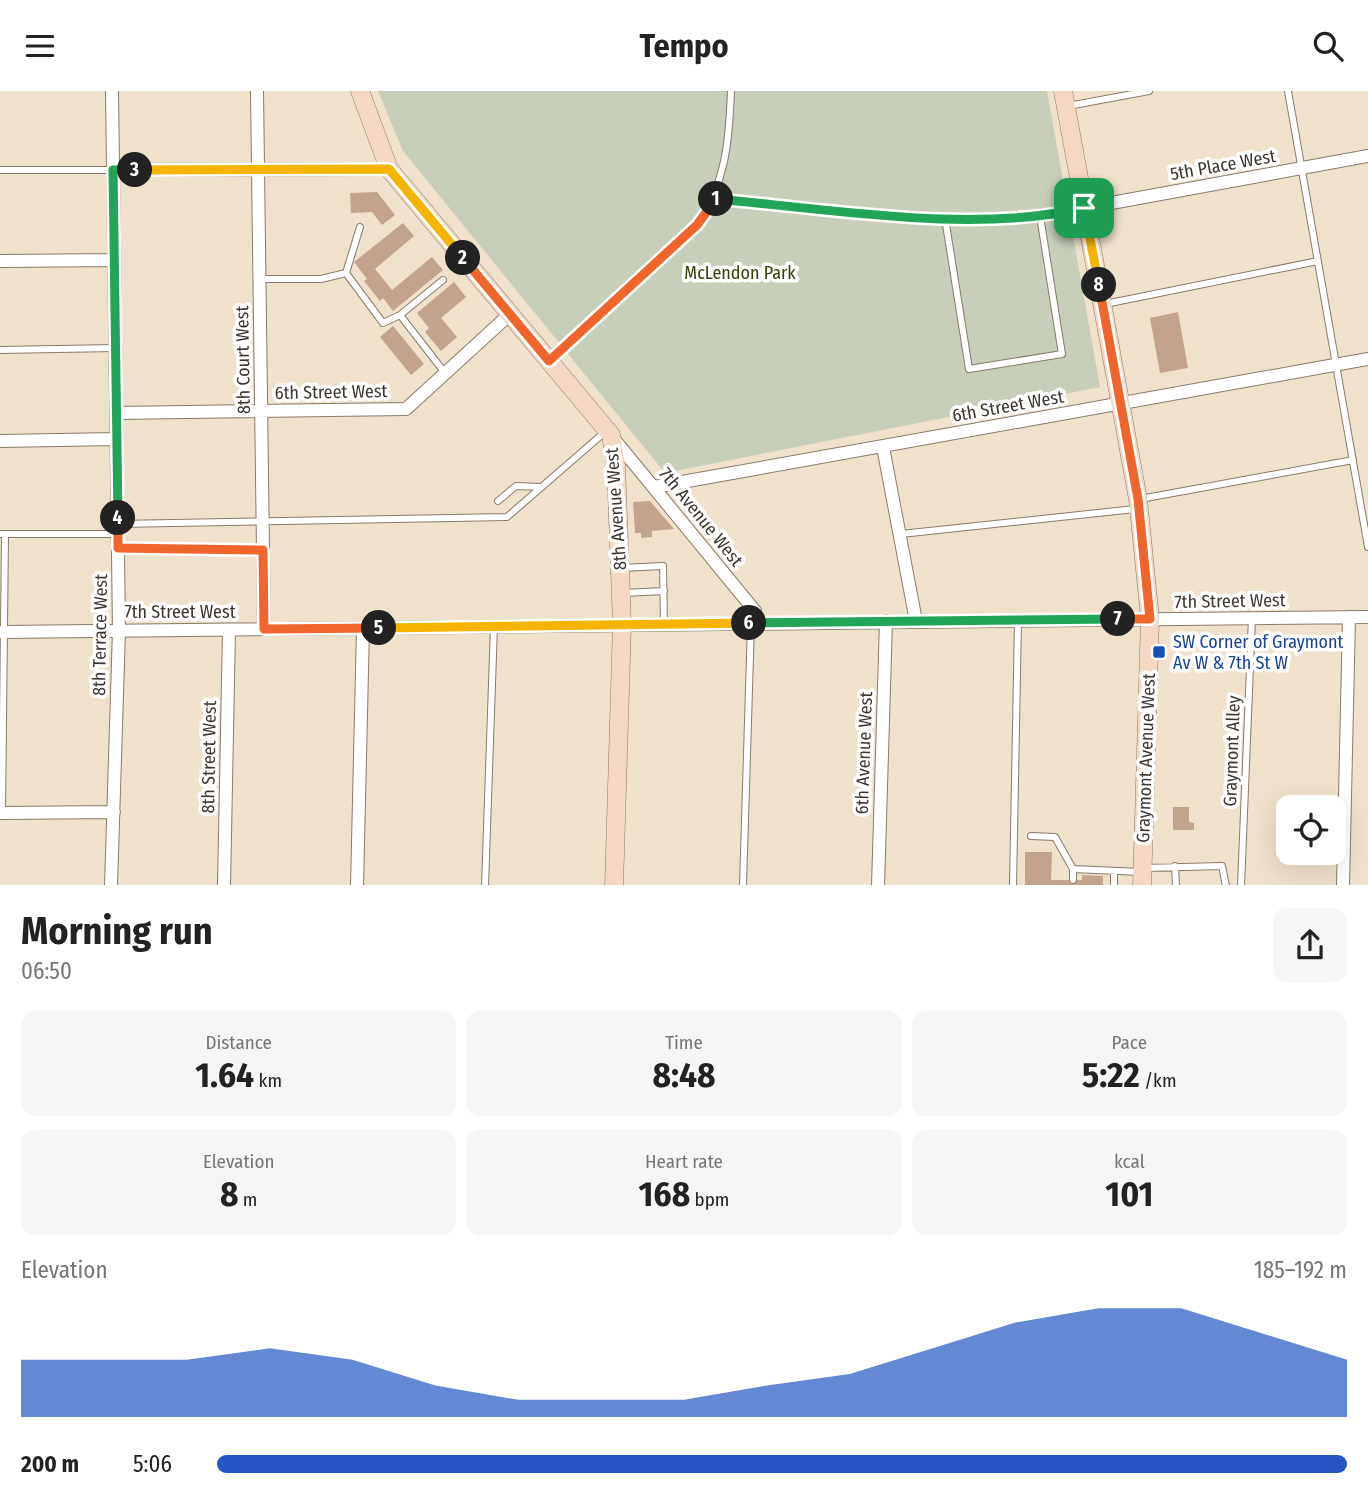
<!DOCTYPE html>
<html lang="en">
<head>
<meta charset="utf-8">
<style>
  :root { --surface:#fff; --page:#f6f6f6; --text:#222; --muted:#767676; --accent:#2456c4 }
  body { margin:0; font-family:"Fira Sans Condensed",sans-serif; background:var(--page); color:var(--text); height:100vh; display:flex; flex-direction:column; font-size:26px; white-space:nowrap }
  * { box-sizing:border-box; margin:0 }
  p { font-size:23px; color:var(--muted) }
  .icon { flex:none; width:38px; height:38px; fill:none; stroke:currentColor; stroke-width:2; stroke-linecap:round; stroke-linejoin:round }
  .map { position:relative; height:794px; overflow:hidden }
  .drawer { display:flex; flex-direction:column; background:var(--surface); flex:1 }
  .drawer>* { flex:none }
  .tools { position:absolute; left:1276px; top:704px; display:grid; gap:14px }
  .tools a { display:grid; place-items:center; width:70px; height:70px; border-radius:14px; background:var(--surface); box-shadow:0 7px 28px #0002; font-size:35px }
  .pin { position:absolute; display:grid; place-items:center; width:60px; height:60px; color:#fff; margin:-30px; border-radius:14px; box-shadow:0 4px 10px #0006 }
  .km { position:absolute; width:35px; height:35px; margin:-18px; border-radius:50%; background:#222; color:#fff; font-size:19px; line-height:35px; text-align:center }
  .round { display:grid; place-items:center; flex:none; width:74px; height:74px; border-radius:14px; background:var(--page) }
  .head { display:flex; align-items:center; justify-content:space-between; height:119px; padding:0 21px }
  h1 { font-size:38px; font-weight:700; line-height:52px }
  .stats { display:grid; grid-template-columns:repeat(3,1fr); gap:10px; height:119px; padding:7px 21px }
  .stats div { display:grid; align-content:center; border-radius:14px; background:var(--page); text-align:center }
  .stats b { font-size:35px; font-weight:700 }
  .stats small { font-size:19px; font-weight:400 }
  .stats p { font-size:19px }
  .chart { height:196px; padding:14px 21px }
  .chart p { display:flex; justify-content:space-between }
  .chart svg { width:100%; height:126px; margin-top:7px; fill:var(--accent); opacity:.7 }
  ul { padding:0 21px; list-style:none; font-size:23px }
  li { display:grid; grid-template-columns:112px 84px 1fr; align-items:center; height:52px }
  li i { height:18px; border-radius:9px; background:var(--accent) }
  header { display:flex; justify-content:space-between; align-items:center; height:91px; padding:0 21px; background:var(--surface); font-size:32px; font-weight:700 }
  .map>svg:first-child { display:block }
</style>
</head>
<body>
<header><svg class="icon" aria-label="menu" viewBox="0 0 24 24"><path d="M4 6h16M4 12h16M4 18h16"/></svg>Tempo<svg class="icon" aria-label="search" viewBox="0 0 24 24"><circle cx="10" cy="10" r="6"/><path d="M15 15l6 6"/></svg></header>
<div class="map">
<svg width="1368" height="795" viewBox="0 0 1368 795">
  <rect width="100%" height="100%" fill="#f0e1cd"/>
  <path fill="#c7ceb9" d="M 378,0 L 1047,0 L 1100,296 L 665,382 L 403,60 Z"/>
  <path fill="#c2a38d" d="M 377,101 L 395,124 L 382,134 L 372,121 L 351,122 L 350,102 Z
    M 403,132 L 414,145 L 375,178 L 392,199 L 432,166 L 443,179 L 393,220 L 383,207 L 380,210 L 364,190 L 367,188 L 354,171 Z
    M 454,191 L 466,206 L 441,227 L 457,246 L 441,260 L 425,241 L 429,237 L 417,222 Z
    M 1178,221 L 1188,277 L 1160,282 L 1150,227 Z
    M 393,235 L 424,273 L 411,284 L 380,246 Z
    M 650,410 L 674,438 L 652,440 L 652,446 L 641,447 L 641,442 L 635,442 L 633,411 Z
    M 1173,716 L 1189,716 L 1189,731 L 1194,732 L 1194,739 L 1173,739 Z
    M 1025,761 L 1052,761 L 1051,789 L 1082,789 L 1082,784 L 1103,785 L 1103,795 L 1025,795 Z"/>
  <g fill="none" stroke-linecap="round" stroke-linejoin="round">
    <g stroke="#897b6a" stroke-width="8">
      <path id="service" d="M 1288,0 L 1368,456
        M 1068,15 L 1149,0
        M 0,79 L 113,79
        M 714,108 C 826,118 974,143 1082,117
        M 945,127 L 969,278 L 1062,263 L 1040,125
        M 360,136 L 346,182 L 383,232 L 400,224
        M 260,188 L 321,188 L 346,182
        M 443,189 L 400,224 L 445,282
        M 1105,213 L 1318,170
        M 0,259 L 115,257
        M 550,269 L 697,134 C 726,91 729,51 731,0
        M 1140,408 L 1353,369
        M 498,410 L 516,395 L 541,396
        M 118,433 L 507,426 L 605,341
        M 0,443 L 117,443
        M 901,443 L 1135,418
        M 621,477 L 663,475 L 664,533
        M 623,502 L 664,500
        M 2,722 L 5,443
        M 1031,745 L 1055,746 L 1073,778 L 1073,789
        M 1175,775 L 1176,795
        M 1143,777 L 1222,775 L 1226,795
        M 1073,778 L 1141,781
        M 485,795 L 494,535
        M 743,795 L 751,532
        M 1013,795 L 1018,530
        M 1114,795 L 1114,781
        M 1241,795 L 1252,527"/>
    </g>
    <g stroke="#897b6a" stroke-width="14">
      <path id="minor" d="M 257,0 L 264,538
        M 113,79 L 389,78
        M 1084,117 L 1368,65
        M 0,170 L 114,169
        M 116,322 L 406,318 L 510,223
        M 613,347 L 755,520 L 751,532
        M 0,350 L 116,348
        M 883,356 L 916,530
        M 654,396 L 1368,268
        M 0,541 L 1368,526
        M 0,722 L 114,721
        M 111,795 L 119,539 L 112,0
        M 224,795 L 229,539
        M 357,795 L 363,537
        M 878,795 L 886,530
        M 1343,795 L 1349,526"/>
    </g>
    <g stroke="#897b6a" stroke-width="19">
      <path id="secondary" d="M 360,0 L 389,78 L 611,344 L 616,374 L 622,533 L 614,795
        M 1063,0 L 1138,408 L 1150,528 L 1142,795"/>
    </g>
    <path stroke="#908679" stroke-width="2.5" stroke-dasharray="3.5 3.5" stroke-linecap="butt" d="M 128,457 L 251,459"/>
    <use href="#service" stroke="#fff" stroke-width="6"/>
    <use href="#minor" stroke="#fff" stroke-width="12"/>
    <use href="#secondary" stroke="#f4d8c4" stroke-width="18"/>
  </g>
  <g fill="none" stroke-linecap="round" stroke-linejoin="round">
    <g stroke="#fff" stroke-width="14">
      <path id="split-1" d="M 716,108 C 831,118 972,143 1084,117"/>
    </g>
    <g stroke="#fff" stroke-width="14">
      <path id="split-2" d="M 463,167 L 549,270 L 697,134 L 716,108"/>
    </g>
    <g stroke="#fff" stroke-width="14">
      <path id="split-3" d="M 135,79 L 389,78 L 463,167"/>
    </g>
    <g stroke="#fff" stroke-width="14">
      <path id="split-4" d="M 118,427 L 113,79 L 135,79"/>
    </g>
    <g stroke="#fff" stroke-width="14">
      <path id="split-5" d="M 118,427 L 118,457 L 263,459 L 264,538 L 379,537"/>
    </g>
    <g stroke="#fff" stroke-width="14">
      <path id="split-6" d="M 379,537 L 749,532"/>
    </g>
    <g stroke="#fff" stroke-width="14">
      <path id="split-7" d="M 749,532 L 1118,528"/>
    </g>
    <g stroke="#fff" stroke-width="14">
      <path id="split-8" d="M 1099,194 L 1138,408 L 1150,528 L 1118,528"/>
    </g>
    <g stroke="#fff" stroke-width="14">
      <path id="split-9" d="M 1084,117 L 1099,194"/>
    </g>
    <use href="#split-1" stroke="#22a559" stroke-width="9"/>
    <use href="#split-2" stroke="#f0652b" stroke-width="9"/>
    <use href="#split-3" stroke="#f5b400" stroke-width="9"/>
    <use href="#split-4" stroke="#22a559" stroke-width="9"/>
    <use href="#split-5" stroke="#f0652b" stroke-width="9"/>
    <use href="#split-6" stroke="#f5b400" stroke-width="9"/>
    <use href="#split-7" stroke="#22a559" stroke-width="9"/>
    <use href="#split-8" stroke="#f0652b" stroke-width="9"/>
    <use href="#split-9" stroke="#f5b400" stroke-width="9"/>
  </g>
  <rect fill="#1a4fb4" stroke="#fff" stroke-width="2.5" x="1152" y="554" width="14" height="14" rx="3.5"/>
  <g text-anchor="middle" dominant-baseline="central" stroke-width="7" stroke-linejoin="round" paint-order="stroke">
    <g font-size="18" fill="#3c362f" stroke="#fff">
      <text transform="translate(1223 74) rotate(-10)">5th Place West</text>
      <text transform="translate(243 269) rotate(-91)">8th Court West</text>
      <text transform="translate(331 301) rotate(-1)">6th Street West</text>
      <text transform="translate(1008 315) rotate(-10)">6th Street West</text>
      <text transform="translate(616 418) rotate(-94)">8th Avenue West</text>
      <text transform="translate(701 426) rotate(51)">7th Avenue West</text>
      <text transform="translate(1230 510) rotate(-1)">7th Street West</text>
      <text x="180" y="521">7th Street West</text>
      <text transform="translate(100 544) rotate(-89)">8th Terrace West</text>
      <text transform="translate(1232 660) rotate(-88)">Graymont Alley</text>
      <text transform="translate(864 662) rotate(-88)">6th Avenue West</text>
      <text transform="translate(209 666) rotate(-89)">8th Street West</text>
      <text transform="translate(1146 667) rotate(-88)">Graymont Avenue West</text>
    </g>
    <g font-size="18" fill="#324009" stroke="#fff">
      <text x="740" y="182">McLendon Park</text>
    </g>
    <g font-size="18" fill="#164399" stroke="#fff" text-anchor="start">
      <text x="1173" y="551">SW Corner of Graymont<tspan x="1173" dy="21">Av W &amp; 7th St W</tspan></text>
    </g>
  </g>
</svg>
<div class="tools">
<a><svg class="icon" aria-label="locate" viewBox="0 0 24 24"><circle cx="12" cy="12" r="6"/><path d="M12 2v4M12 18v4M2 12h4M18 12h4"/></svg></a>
</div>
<div class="pin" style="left:1084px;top:117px;background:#1e9e55"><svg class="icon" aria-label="arrive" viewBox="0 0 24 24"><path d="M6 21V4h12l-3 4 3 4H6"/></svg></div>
<b class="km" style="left:716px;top:108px">1</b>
<b class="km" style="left:463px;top:167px">2</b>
<b class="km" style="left:135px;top:79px">3</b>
<b class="km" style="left:118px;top:427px">4</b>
<b class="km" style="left:379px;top:537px">5</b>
<b class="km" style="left:749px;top:532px">6</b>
<b class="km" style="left:1118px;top:528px">7</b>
<b class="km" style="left:1099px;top:194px">8</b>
</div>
<section class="drawer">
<div class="head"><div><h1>Morning run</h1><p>06:50</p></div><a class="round"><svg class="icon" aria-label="share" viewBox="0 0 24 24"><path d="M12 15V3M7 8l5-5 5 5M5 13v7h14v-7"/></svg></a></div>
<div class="stats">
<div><p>Distance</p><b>1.64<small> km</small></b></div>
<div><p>Time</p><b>8:48</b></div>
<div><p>Pace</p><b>5:22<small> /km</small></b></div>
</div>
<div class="stats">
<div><p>Elevation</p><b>8<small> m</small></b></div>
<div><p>Heart rate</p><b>168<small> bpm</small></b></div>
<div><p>kcal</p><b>101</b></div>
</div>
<div class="chart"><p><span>Elevation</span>185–192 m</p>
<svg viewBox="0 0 160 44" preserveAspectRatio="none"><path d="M0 44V24L10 24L20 24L30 20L40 24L50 33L60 38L70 38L80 38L90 33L100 29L110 20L120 11L130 6L140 6L150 15L160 24V44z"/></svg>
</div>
<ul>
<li><b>200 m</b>5:06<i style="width:100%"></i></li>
</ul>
</section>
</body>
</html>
